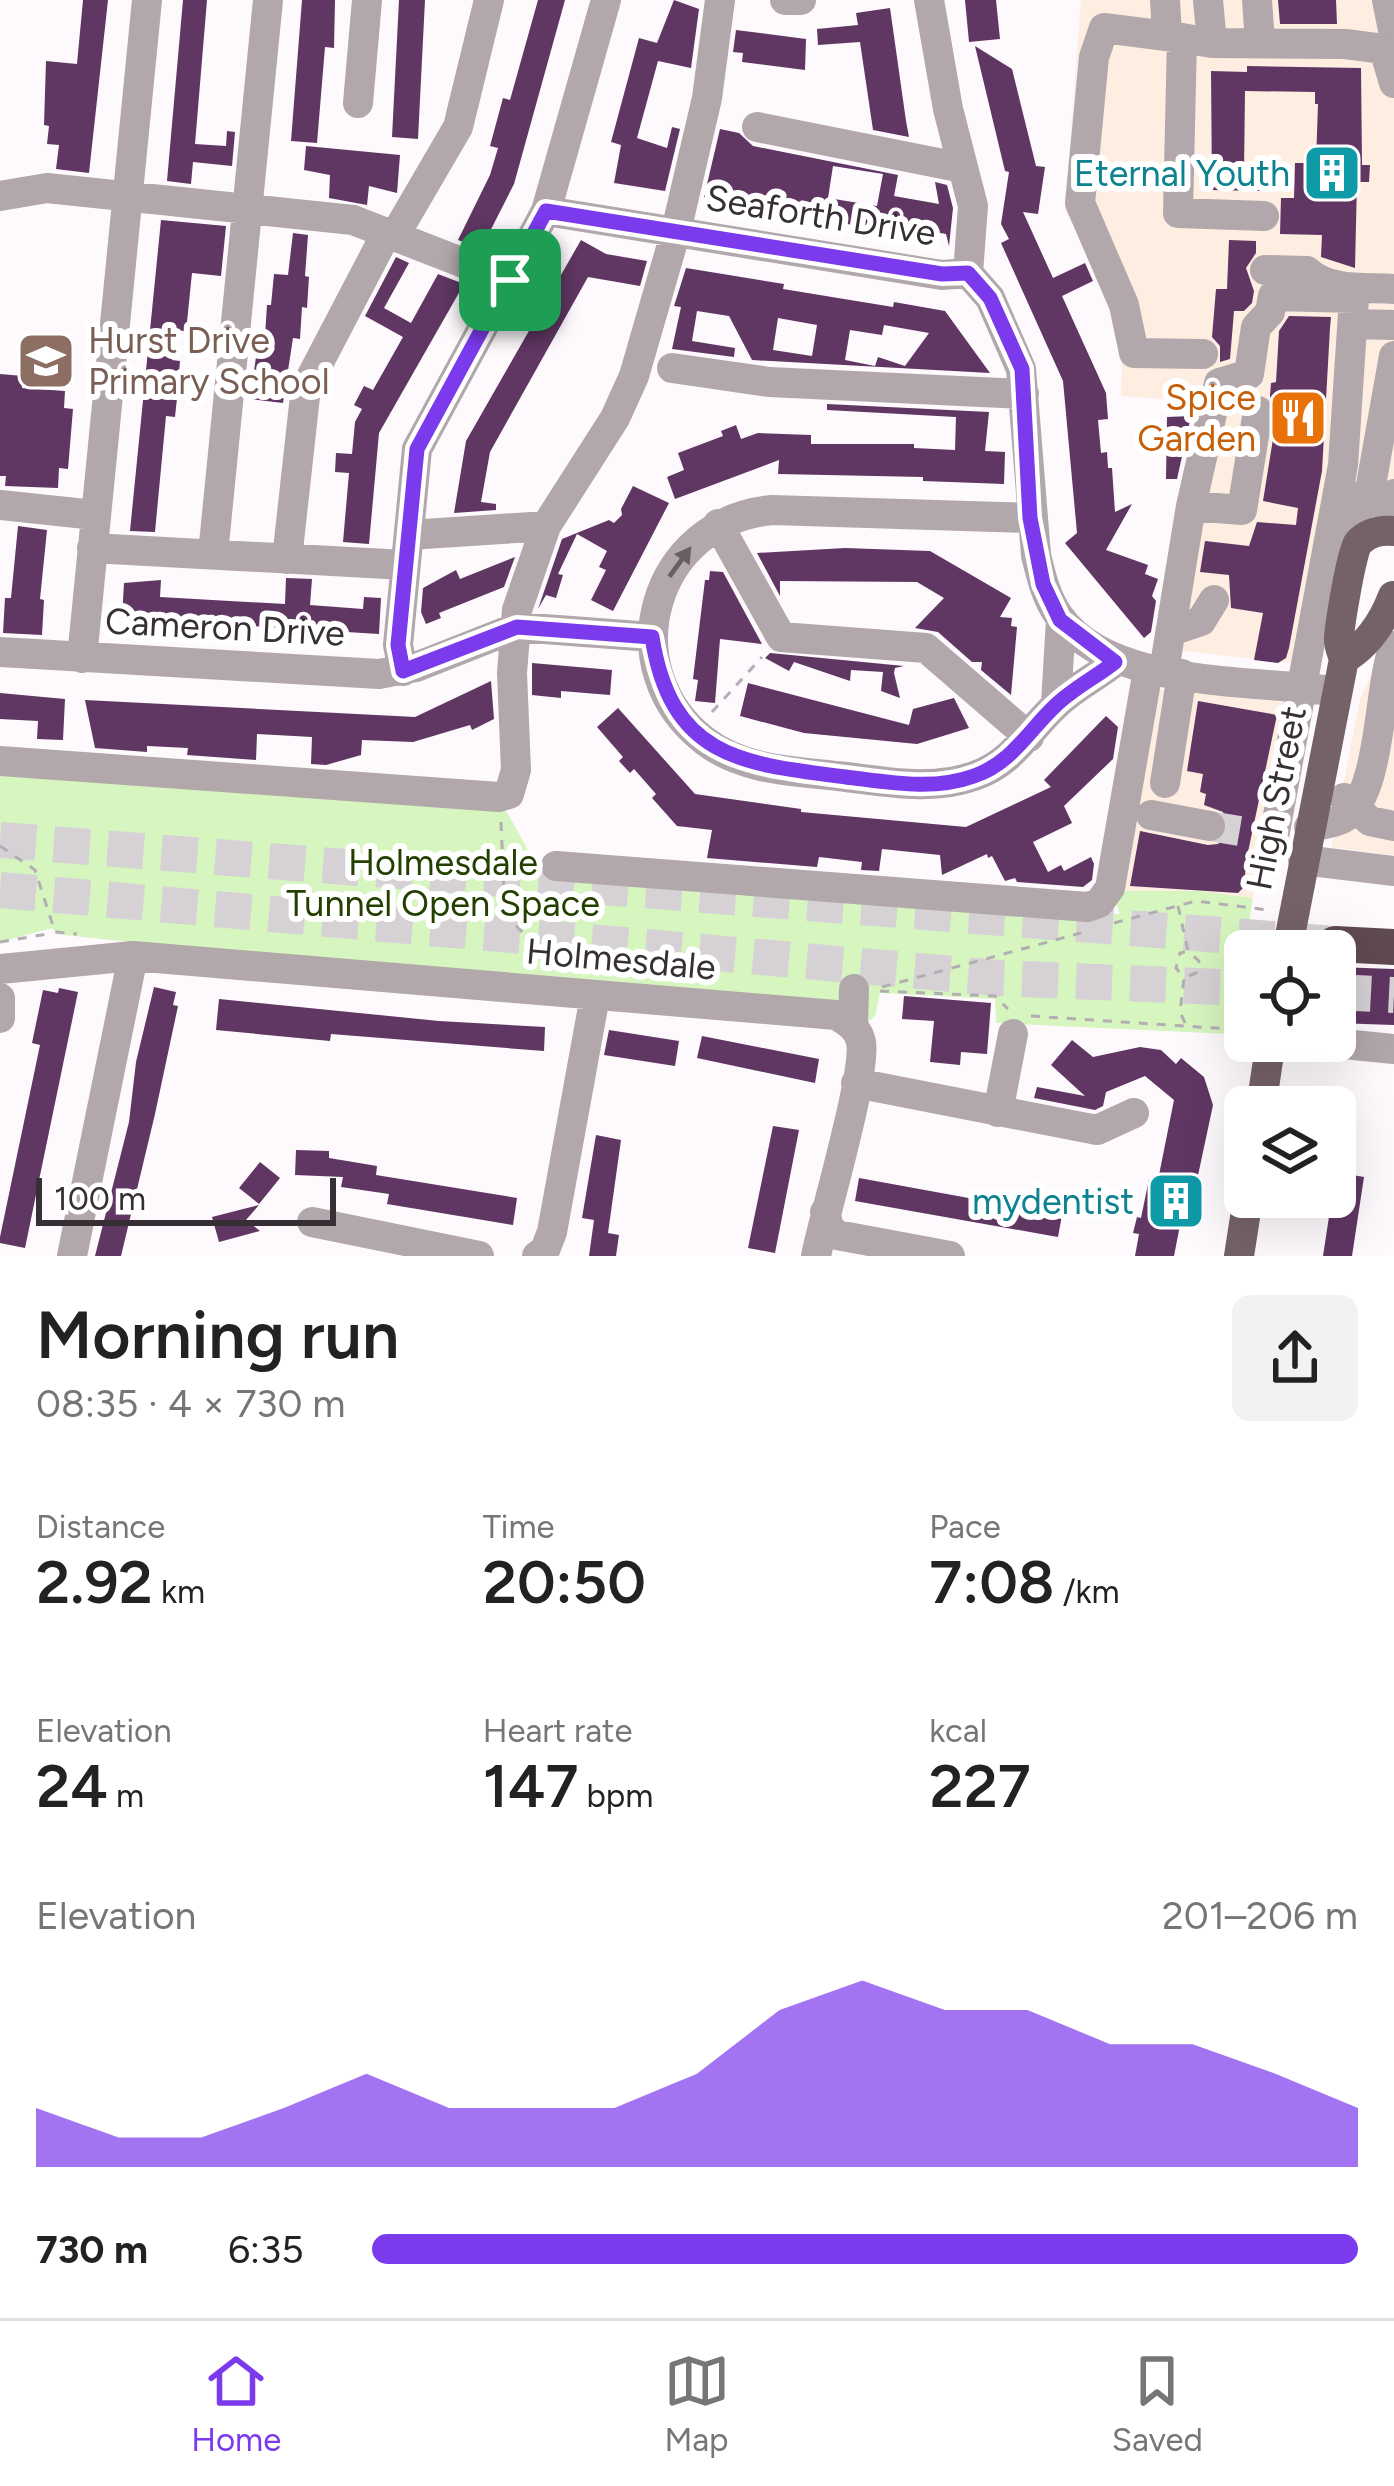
<!DOCTYPE html>
<html lang="en">
<head>
<meta charset="utf-8">
<style>
  :root { --surface:#fff; --page:#f2f2f2; --text:#222; --muted:#767676; --line:#e0e0e0; --accent:#7c3aed }
  body { margin:0; font-family:Figtree,sans-serif; background:var(--page); color:var(--text); height:100vh; display:flex; flex-direction:column; font-size:45px; white-space:nowrap }
  * { box-sizing:border-box; margin:0 }
  p { font-size:39px; color:var(--muted) }
  .icon { flex:none; width:66px; height:66px; fill:none; stroke:currentColor; stroke-width:2; stroke-linecap:round; stroke-linejoin:round }
  .map { position:relative; height:1256px; overflow:hidden }
  .details { display:flex; flex-direction:column; background:var(--surface); flex:1 }
  .details>* { flex:none }
  .fabs { position:absolute; left:1224px; top:930px; display:grid; gap:24px }
  .fabs a { display:grid; place-items:center; width:132px; height:132px; border-radius:18px; background:var(--surface); box-shadow:0 12px 48px #0002; font-size:60px }
  .scale { position:absolute; left:36px; bottom:30px; width:300px; box-sizing:border-box; padding-left:12px; border:6px solid #362f36; border-top:0; font-size:33px; line-height:42px; white-space:nowrap; color:#362f36; -webkit-text-stroke:9px #fff; paint-order:stroke }
  .pin { position:absolute; display:grid; place-items:center; width:102px; height:102px; color:#fff; margin:-51px; border-radius:24px; box-shadow:0 6px 18px #0006 }
  .round { display:grid; place-items:center; flex:none; width:126px; height:126px; border-radius:18px; background:var(--page) }
  .head { display:flex; align-items:center; justify-content:space-between; height:204px; padding:0 36px }
  h1 { font-size:66px; font-weight:600; line-height:90px }
  .stats { display:grid; grid-template-columns:repeat(3,1fr); gap:18px; height:204px; padding:12px 36px }
  .stats div { display:grid; align-content:center }
  .stats b { font-size:60px; font-weight:600 }
  .stats small { font-size:33px; font-weight:400 }
  .stats p { font-size:33px }
  .chart { height:336px; padding:24px 36px }
  .chart p { display:flex; justify-content:space-between }
  .chart svg { width:100%; height:216px; margin-top:12px; fill:var(--accent); opacity:.7 }
  ul { padding:0 36px; list-style:none; font-size:39px }
  li { display:grid; grid-template-columns:192px 144px 1fr; align-items:center; height:90px }
  li i { height:30px; border-radius:15px; background:var(--accent) }
  .menu { display:flex; justify-content:space-around; align-items:center; height:168px; border-top:3px solid var(--line); background:var(--surface); font-size:33px; color:var(--muted) }
  .menu a { display:grid; justify-items:center; gap:6px }
  .menu .on { color:var(--accent) }
  .map>svg:first-child { display:block }
</style>
</head>
<body>
<div class="map">
<svg width="1394" height="1256" viewBox="0 0 1394 1256">
  <rect width="100%" height="100%" fill="#fdf9fd"/>
  <path fill="#fdeee1" d="M 1081,0 L 1394,0 L 1394,521 L 1326,515 L 1298,664 L 1158,648 L 1203,402 L 1121,396 L 1124,314 L 1065,211 Z
    M 1394,636 L 1394,856 L 1331,847 L 1360,699 L 1381,653 Z
    M 1151,688 L 1290,703 L 1253,898 L 1200,891 L 1111,891 Z"/>
  <path fill="#d6f5bf" d="M 0,765 L 500,800 L 541,873 L 1120,914 L 1111,891 L 1200,891 L 1253,898 L 1230,1034 L 996,1023 L 995,999 L 880,993 L 875,1016 L 868,1022 L 56,934 L 52,928 L 0,942 Z"/>
  <path fill="#603662" fill-rule="evenodd" d="M 83,0 L 108,0 L 89,173 L 56,169 L 59,145 L 47,144 L 49,126 L 44,125 L 46,61 L 77,64 Z
    M 183,0 L 207,0 L 195,144 L 226,146 L 227,131 L 235,132 L 232,166 L 193,162 L 191,184 L 167,181 Z
    M 302,0 L 335,0 L 334,48 L 325,47 L 317,143 L 291,141 Z
    M 399,0 L 425,0 L 418,139 L 392,137 Z
    M 538,0 L 565,0 L 514,184 L 481,249 L 458,240 L 490,175 L 498,148 L 490,146 L 503,98 L 510,100 Z
    M 674,0 L 699,9 L 691,68 L 658,61 L 637,138 L 667,148 L 672,127 L 680,129 L 665,191 L 614,183 L 621,145 L 611,142 L 639,38 L 657,43 Z
    M 965,0 L 996,0 L 1000,39 L 969,42 Z
    M 1278,0 L 1336,0 L 1337,24 L 1280,24 Z
    M 890,8 L 906,121 L 909,137 L 873,130 L 860,42 L 818,45 L 817,29 L 858,25 L 856,13 Z
    M 736,30 L 806,39 L 805,70 L 742,62 L 743,53 L 733,52 Z
    M 975,46 L 1012,69 L 1036,166 L 1045,167 L 1038,214 L 1023,212 L 1053,278 L 1085,263 L 1093,281 L 1062,296 L 1106,393 L 1108,419 L 1098,420 L 1101,453 L 1107,452 L 1108,468 L 1112,468 L 1115,512 L 1132,504 L 1106,550 L 1148,565 L 1145,574 L 1158,579 L 1152,596 L 1156,601 L 1151,632 L 1144,638 L 1065,543 L 1077,533 L 1063,381 L 1001,243 L 1009,239 L 1001,224 L 1009,172 L 1005,171 Z
    M 1247,66 L 1361,68 L 1362,165 L 1370,165 L 1369,182 L 1357,182 L 1355,268 L 1321,257 L 1322,235 L 1280,234 L 1281,198 L 1294,198 L 1295,163 L 1316,163 L 1318,104 L 1315,104 L 1315,92 L 1245,91 L 1244,172 L 1262,172 L 1262,191 L 1212,190 L 1211,71 L 1247,72 Z
    M 720,129 L 739,133 L 753,146 L 898,175 L 894,196 L 939,204 L 935,182 L 947,185 L 953,208 L 949,246 L 946,234 L 907,227 L 906,235 L 704,197 ZM 833,166 L 883,174 L 877,206 L 828,198 Z
    M 306,146 L 400,155 L 397,193 L 369,186 L 367,205 L 329,198 L 330,175 L 304,170 Z
    M 161,220 L 226,226 L 221,276 L 192,273 L 187,322 L 184,331 L 175,330 L 172,360 L 180,361 L 177,398 L 175,417 L 166,416 L 155,532 L 130,531 Z
    M 293,233 L 308,235 L 305,276 L 309,277 L 307,308 L 302,307 L 300,339 L 293,338 L 283,403 L 250,399 L 259,336 L 265,336 L 267,305 L 271,305 L 274,274 L 288,275 Z
    M 581,240 L 606,254 L 647,261 L 640,286 L 588,277 L 490,452 L 481,502 L 496,504 L 496,510 L 454,513 L 466,441 Z
    M 1229,240 L 1256,241 L 1256,253 L 1246,268 L 1254,291 L 1252,303 L 1244,311 L 1234,311 L 1230,359 L 1220,362 L 1220,346 L 1212,337 L 1216,289 L 1227,289 Z
    M 396,257 L 409,263 L 384,308 L 411,323 L 438,274 L 464,284 L 379,433 L 369,544 L 343,542 L 349,473 L 335,472 L 336,453 L 352,454 L 355,422 L 362,409 L 354,405 L 364,386 L 373,390 L 403,337 L 365,316 Z
    M 686,268 L 784,284 L 783,289 L 893,307 L 894,302 L 945,311 L 990,373 L 752,360 L 729,316 L 697,311 L 692,341 L 735,348 L 734,357 L 672,349 L 681,307 L 674,306 ZM 778,318 L 817,325 L 812,356 L 773,350 ZM 884,325 L 929,333 L 905,366 L 878,357 L 875,366 L 845,360 L 850,330 L 882,335 Z
    M 1289,316 L 1331,317 L 1330,328 L 1322,471 L 1289,648 L 1286,658 L 1278,663 L 1254,660 L 1263,613 L 1231,608 L 1229,575 L 1200,572 L 1205,541 L 1249,546 L 1257,522 L 1296,525 L 1298,508 L 1263,501 L 1277,414 L 1270,396 L 1271,383 L 1276,382 L 1279,331 Z
    M 0,374 L 23,376 L 22,388 L 65,391 L 64,408 L 73,409 L 68,469 L 59,468 L 58,488 L 5,486 L 6,476 L 0,476 Z
    M 827,404 L 989,412 L 985,451 L 1005,452 L 1004,484 L 923,481 L 923,477 L 778,474 L 779,460 L 675,499 L 667,477 L 684,470 L 678,453 L 723,436 L 721,431 L 736,425 L 741,439 L 758,433 L 811,435 L 811,444 L 914,444 L 914,448 L 955,450 L 956,417 L 827,410 Z
    M 1191,416 L 1177,479 L 1166,479 L 1167,417 Z
    M 633,486 L 669,503 L 613,611 L 591,600 L 606,570 L 599,567 L 607,551 L 577,534 L 558,574 L 563,575 L 556,598 L 546,595 L 538,609 L 562,539 L 609,520 L 614,523 L 622,515 L 621,509 Z
    M 18,526 L 47,530 L 40,599 L 44,600 L 42,635 L 3,633 L 5,598 L 11,598 Z
    M 845,548 L 930,551 L 1011,598 L 1000,617 L 1012,618 L 1011,626 L 1017,627 L 1011,695 L 981,670 L 982,662 L 972,662 L 938,632 L 915,628 L 944,598 L 917,582 L 780,581 L 780,596 L 757,553 Z
    M 515,557 L 504,587 L 439,613 L 441,618 L 426,624 L 421,612 L 423,588 L 456,570 L 460,579 Z
    M 710,571 L 723,572 L 762,644 L 720,639 L 715,703 L 695,701 L 698,680 L 693,679 L 705,580 L 709,580 Z
    M 286,578 L 312,579 L 310,605 L 363,609 L 364,597 L 381,598 L 379,634 L 122,618 L 124,583 L 161,580 L 160,597 L 285,604 Z
    M 770,653 L 904,666 L 895,668 L 894,673 L 900,698 L 881,691 L 883,672 L 851,670 L 850,681 L 794,662 L 789,671 L 765,658 Z
    M 532,663 L 612,670 L 610,695 L 561,691 L 561,698 L 532,695 Z
    M 491,681 L 494,719 L 472,730 L 470,725 L 413,742 L 362,740 L 361,755 L 326,765 L 311,764 L 312,737 L 257,734 L 256,760 L 187,755 L 188,748 L 147,746 L 147,752 L 95,748 L 85,700 L 415,717 Z
    M 748,683 L 909,725 L 913,709 L 954,698 L 969,728 L 917,744 L 804,733 L 740,716 Z
    M 0,693 L 65,699 L 63,740 L 37,739 L 38,721 L 0,719 Z
    M 1198,701 L 1277,715 L 1248,852 L 1245,874 L 1248,883 L 1238,893 L 1130,886 L 1140,831 L 1208,845 L 1218,844 L 1229,831 L 1223,812 L 1204,805 L 1206,794 L 1200,792 L 1203,774 L 1187,771 Z
    M 618,708 L 695,794 L 801,809 L 801,812 L 966,827 L 1051,787 L 1044,780 L 1106,716 L 1118,727 L 1113,759 L 1064,806 L 1072,823 L 1033,842 L 1048,872 L 1061,865 L 1064,871 L 1091,857 L 1094,864 L 1092,880 L 1083,887 L 1017,882 L 1015,878 L 1005,881 L 992,856 L 988,858 L 987,854 L 942,875 L 940,855 L 882,849 L 879,871 L 861,870 L 862,862 L 819,857 L 817,867 L 707,858 L 712,830 L 677,826 L 652,798 L 656,794 L 634,769 L 630,773 L 619,761 L 623,757 L 597,727 Z
    M 1335,967 L 1394,969 L 1394,1025 L 1335,1023 Z
    M 154,987 L 176,992 L 173,1005 L 178,1006 L 155,1114 L 121,1256 L 95,1256 L 129,1122 L 136,1062 Z
    M 59,988 L 78,992 L 25,1248 L 0,1243 L 0,1237 L 40,1045 L 32,1043 L 43,990 L 58,993 Z
    M 904,996 L 991,1003 L 987,1054 L 961,1052 L 960,1065 L 930,1062 L 934,1021 L 902,1019 Z
    M 219,999 L 439,1021 L 545,1027 L 544,1051 L 331,1034 L 330,1041 L 216,1030 Z
    M 609,1030 L 679,1041 L 675,1066 L 604,1055 Z
    M 702,1036 L 819,1059 L 815,1083 L 697,1058 Z
    M 1072,1040 L 1093,1057 L 1140,1047 L 1161,1050 L 1176,1064 L 1181,1058 L 1204,1077 L 1213,1105 L 1190,1213 L 1187,1221 L 1181,1220 L 1174,1256 L 1135,1256 L 1139,1234 L 1133,1233 L 1137,1217 L 1141,1218 L 1149,1179 L 1158,1180 L 1174,1100 L 1145,1076 L 1106,1092 L 1103,1106 L 1095,1110 L 1034,1098 L 1037,1087 L 1085,1096 L 1051,1065 Z
    M 773,1126 L 799,1130 L 775,1253 L 748,1248 Z
    M 596,1135 L 621,1140 L 608,1233 L 619,1235 L 616,1256 L 589,1256 L 594,1220 L 582,1218 Z
    M 296,1150 L 329,1151 L 329,1158 L 377,1166 L 376,1175 L 517,1198 L 513,1225 L 387,1204 L 389,1194 L 341,1187 L 343,1177 L 295,1175 Z
    M 260,1162 L 280,1178 L 259,1204 L 239,1188 Z
    M 1335,1172 L 1364,1177 L 1352,1256 L 1323,1256 L 1332,1197 L 1335,1197 Z
    M 859,1178 L 1062,1215 L 1058,1237 L 855,1201 Z
    M 259,1205 L 246,1220 L 260,1231 L 219,1242 L 212,1217 Z"/>
  <g fill="none" stroke-linecap="round" stroke-linejoin="round">
    <path stroke="#d5d1d5" stroke-width="30" stroke-dasharray="30 15" stroke-linecap="butt" d="M 1210,826 L 1251,833"/>
    <path stroke="#d5d1d5" stroke-width="36" stroke-dasharray="36 18" stroke-linecap="butt" d="M 0,840 L 1335,944
      M 0,890 L 998,978 L 1245,988
      M 1335,992 L 1394,995"/>
    <path stroke="#b3aeb3" stroke-width="3" stroke-dasharray="9 9" stroke-linecap="butt" d="M 1283,405 L 1305,405
      M 712,712 L 762,657
      M 501,822 L 505,914 L 541,952 L 543,966
      M 0,846 L 35,870 L 55,932 L 77,934
      M 1178,906 L 1188,951 L 1199,961 L 1196,973 L 1184,978
      M 1114,923 L 1196,901 L 1268,910
      M 0,942 L 53,933
      M 882,987 L 1081,933
      M 880,991 L 995,996 L 1008,1009
      M 1031,1016 L 1245,1030
      M 1185,1023 L 1180,1012 L 1184,978 L 1176,968 L 1180,953 L 1185,952"/>
    <path stroke="#b2a7aa" stroke-width="30" d="M 785,0 L 801,0
      M 929,0 L 948,109 L 973,206 L 968,273
      M 1165,0 L 1167,35
      M 1208,0 L 1212,43
      M 1257,0 L 1260,43
      M 1387,0 L 1394,35
      M 1182,38 L 1104,28 L 1094,57 L 1080,203 L 1124,305 L 1134,353 L 1203,354
      M 1384,49 L 1394,83
      M 358,103 L 367,0
      M 757,127 L 963,168
      M 0,196 L 47,188 L 353,220 L 510,281
      M 546,211 L 942,275 L 968,273
      M 1264,216 L 1178,213 L 1182,38 L 1212,43 L 1345,44 L 1384,49
      M 395,235 L 458,127 L 489,0
      M 1265,270 L 1307,271 C 1330,292 1364,287 1394,289
      M 968,273 L 990,298 L 1021,369 L 1036,555 C 1041,576 1046,598 1059,616 C 1107,686 1246,680 1324,690
      M 1353,324 L 1394,325
      M 672,368 L 769,382 L 1024,394
      M 0,505 L 95,515
      M 1191,506 L 1242,510 L 1258,411
      M 1389,516 L 1394,494
      M 1030,518 L 772,510 C 653,521 610,668 705,741 C 745,772 799,771 846,777 C 888,782 933,791 974,776 C 1013,763 1028,731 1056,705 C 1074,688 1096,677 1115,662
      M 718,524 L 781,637 L 926,648 L 1029,737
      M 409,535 L 546,526
      M 92,548 L 405,565
      M 213,554 L 268,0
      M 1351,554 L 1361,503 L 1371,485 L 1394,356
      M 287,559 L 306,387 L 387,232
      M 1171,631 L 1201,621 L 1214,600
      M 0,652 L 379,674 L 416,667 L 517,627 L 652,637
      M 82,658 L 147,0
      M 403,671 L 398,645 L 417,449 L 546,211 L 606,0
      M 1164,671 L 1191,506 L 1219,383 L 1249,374 L 1256,327 L 1270,312 L 1273,296 L 1354,298 L 1343,465 L 1274,837
      M 1056,704 L 1061,619
      M 0,761 L 499,797 L 509,794 L 516,770 L 512,673 L 517,610 L 546,526 L 615,418 L 634,376 L 676,231 L 707,98 L 720,0
      M 1165,783 L 1182,674
      M 1344,798 L 1370,821 L 1394,826
      M 1151,815 L 1210,826
      M 1309,827 C 1320,825 1336,823 1345,817 C 1382,793 1378,687 1394,646
      M 1303,860 L 1394,871
      M 556,866 L 1088,907 L 1099,903 L 1110,888 L 1148,670
      M 0,969 L 133,956 L 836,1015 C 848,1022 858,1028 861,1042 C 867,1072 824,1216 816,1256
      M 0,998 L 0,1018
      M 853,1025 L 854,989
      M 1314,1041 L 1394,1049
      M 856,1083 L 1097,1130 L 1134,1113
      M 998,1112 L 1013,1034
      M 825,1212 L 829,1227 L 837,1235 L 950,1256
      M 312,1222 L 479,1256
      M 72,1256 L 133,956
      M 537,1256 L 545,1250 L 552,1232 L 595,996"/>
    <path stroke="#756268" stroke-width="30" d="M 1344,659 C 1368,645 1383,622 1393,596
      M 1287,951 L 1344,659 C 1342,653 1339,647 1339,640 C 1339,627 1352,550 1358,543 C 1368,532 1380,530 1394,531
      M 1261,1107 L 1271,1041
      M 1239,1256 L 1246,1211 L 1240,1174 L 1245,1140"/>
    <path stroke="#5f4a51" stroke-width="36" d="M 1335,944 L 1394,947"/>
  </g>
  <defs><path id="oneway-solid" d="M-6-.8H1V-3.2L6.5 0L1 3.2V.8H-6Z" transform="scale(3)"/></defs>
  <use fill="#685f64" href="#oneway-solid" transform="translate(680 562) rotate(-54)"/>
  <g fill="none" stroke-linecap="round" stroke-linejoin="round">
    <g stroke="#fff" stroke-width="24">
      <path id="route" d="M 546,211 L 942,274 L 968,273 L 990,298 L 1022,369 L 1030,518 L 1043,584 L 1060,620 L 1115,662 C 1096,677 1074,688 1056,705 C 1028,731 1012,763 974,776 C 933,791 888,782 846,777 C 742,764 671,758 652,637 L 517,627 L 403,671 L 398,645 L 417,449 Z"/>
    </g>
    <use href="#route" stroke="#7c3aed" stroke-width="15"/>
  </g>
  <defs>
    <g id="building-square" transform="scale(3)"><rect x="-9" y="-9" width="18" height="18" rx="4" fill="#0f9aa8" stroke="#fff"/><path d="M-4-6H4V6H1V3H-1V6H-4ZM-2.5-4.3h1.7v1.8h-1.7ZM.8-4.3h1.7v1.8H.8ZM-2.5-1h1.7V.8h-1.7ZM.8-1h1.7V.8H.8Z" fill="#fff"/></g>
    <g id="school-square" transform="scale(3)"><rect x="-9" y="-9" width="18" height="18" rx="4" fill="#8d6e63" stroke="#fff"/><path d="M0-5L7-2L0 1L-7-2ZM-4 1L0 2.5L4 1V4Q0 6-4 4Z" fill="#fff"/></g>
    <g id="restaurant-square" transform="scale(3)"><rect x="-9" y="-9" width="18" height="18" rx="4" fill="#e8710a" stroke="#fff"/><path d="M-5-6h1v4h1v-4h1v4h1v-4h1v5L-1.5 .5V6h-2V.5L-5-1ZM5-6V6H3V1.5H1.5Q1.5-4 5-6Z" fill="#fff"/></g>
  </defs>
  <g fill-rule="evenodd">
    <use href="#building-square" x="1332" y="173"/>
    <use href="#school-square" x="46" y="361"/>
    <use href="#restaurant-square" x="1298" y="418"/>
    <use href="#building-square" x="1176" y="1201"/>
  </g>
  <g text-anchor="middle" dominant-baseline="central" stroke-width="12" stroke-linejoin="round" paint-order="stroke">
    <g font-size="36" fill="#0d838f" stroke="#fff" text-anchor="end">
      <text x="1290" y="173">Eternal Youth</text>
      <text x="1134" y="1201">mydentist</text>
    </g>
    <g font-size="36" fill="#362f36" stroke="#fff">
      <text transform="translate(821 215) rotate(9)">Seaforth Drive</text>
      <text transform="translate(225 627) rotate(3)">Cameron Drive</text>
      <text transform="translate(1276 798) rotate(-79)">High Street</text>
      <text transform="translate(621 959) rotate(5)">Holmesdale</text>
    </g>
    <g font-size="36" fill="#785e54" stroke="#fff" text-anchor="start">
      <text x="88" y="340">Hurst Drive<tspan x="88" dy="41">Primary School</tspan></text>
    </g>
    <g font-size="36" fill="#c56008" stroke="#fff" text-anchor="end">
      <text x="1256" y="397">Spice<tspan x="1256" dy="41">Garden</tspan></text>
    </g>
    <g font-size="36" fill="#234000" stroke="#fff">
      <text x="443" y="862">Holmesdale<tspan x="443" dy="41">Tunnel Open Space</tspan></text>
    </g>
  </g>
</svg>
<div class="fabs">
<a><svg class="icon" aria-label="locate" viewBox="0 0 24 24"><circle cx="12" cy="12" r="6"/><path d="M12 2v4M12 18v4M2 12h4M18 12h4"/></svg></a>
<a><svg class="icon" aria-label="layers" viewBox="0 0 24 24"><path d="M12 4l9 5-9 5-9-5zM3 14l9 5 9-5"/></svg></a>
</div>
<div class="scale">100 m</div>
<div class="pin" style="left:510px;top:280px;background:#1e9e55"><svg class="icon" aria-label="arrive" viewBox="0 0 24 24"><path d="M6 21V4h12l-3 4 3 4H6"/></svg></div>
</div>
<section class="details">
<div class="head"><div><h1>Morning run</h1><p>08:35 · 4 × 730 m</p></div><a class="round"><svg class="icon" aria-label="share" viewBox="0 0 24 24"><path d="M12 15V3M7 8l5-5 5 5M5 13v7h14v-7"/></svg></a></div>
<div class="stats">
<div><p>Distance</p><b>2.92<small> km</small></b></div>
<div><p>Time</p><b>20:50</b></div>
<div><p>Pace</p><b>7:08<small> /km</small></b></div>
</div>
<div class="stats">
<div><p>Elevation</p><b>24<small> m</small></b></div>
<div><p>Heart rate</p><b>147<small> bpm</small></b></div>
<div><p>kcal</p><b>227</b></div>
</div>
<div class="chart"><p><span>Elevation</span>201–206 m</p>
<svg viewBox="0 0 160 44" preserveAspectRatio="none"><path d="M0 44V32L10 38L20 38L30 32L40 25L50 32L60 32L70 32L80 25L90 12L100 6L110 12L120 12L130 19L140 19L150 25L160 32V44z"/></svg>
</div>
<ul>
<li><b>730 m</b>6:35<i style="width:100%"></i></li>
</ul>
</section>
<nav class="menu">
<a class="on"><svg class="icon" aria-label="home" viewBox="0 0 24 24"><path d="M3 11l9-7 9 7M6 9v11h12V9"/></svg>Home</a>
<a><svg class="icon" aria-label="map" viewBox="0 0 24 24"><path d="M3 6l6-2 6 2 6-2v14l-6 2-6-2-6 2zM9 4v14M15 6v14"/></svg>Map</a>
<a><svg class="icon" aria-label="saved" viewBox="0 0 24 24"><path d="M7 4h10v16l-5-4-5 4z"/></svg>Saved</a>
</nav>
</body>
</html>
